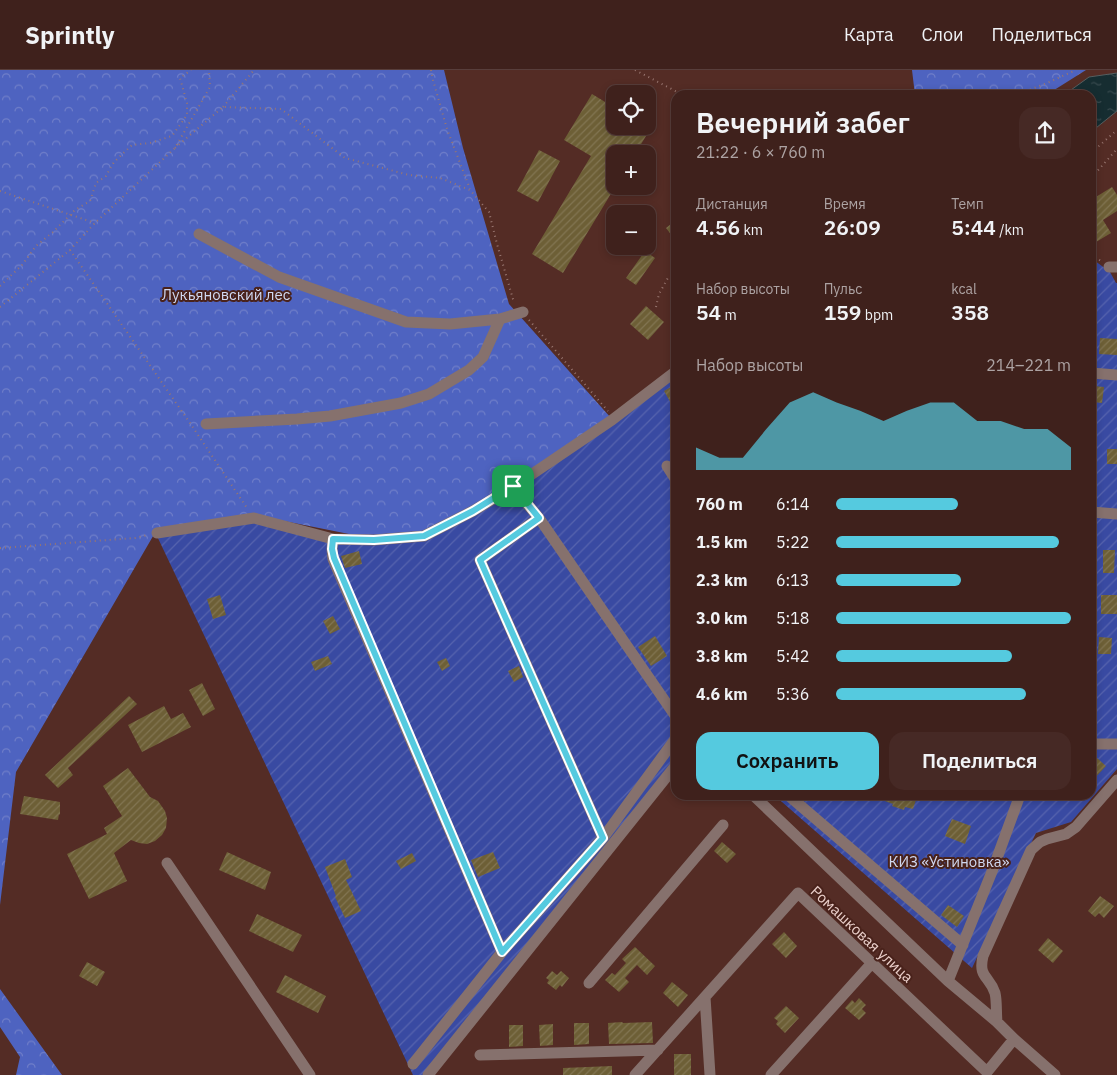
<!DOCTYPE html>
<html lang="ru">
<head>
<meta charset="utf-8">
<style>
  :root { --surface:#3f211c; --page:#462925; --text:#f1f3f6; --muted:#ada3a3; --line:#583e3b; --accent:#55cadf }
  body { margin:0; font-family:"IBM Plex Sans",sans-serif; background:var(--page); color:var(--text); height:100vh; display:flex; flex-direction:column; font-size:19px; white-space:nowrap }
  * { box-sizing:border-box; margin:0 }
  p { font-size:16px; color:var(--muted) }
  .icon { flex:none; width:28px; height:28px; fill:none; stroke:currentColor; stroke-width:2; stroke-linecap:round; stroke-linejoin:round }
  .map { position:relative; flex:1; overflow:hidden }
  .details { position:absolute; left:671px; top:20px; width:425px; height:710px; display:flex; flex-direction:column; background:var(--surface); border-radius:15px; box-shadow:0 2px 8px #0003,0 0 0 1px var(--line) }
  .details>* { flex:none }
  .tools { position:absolute; left:606px; top:15px; display:grid; gap:10px }
  .tools a { display:grid; place-items:center; width:50px; height:50px; border-radius:10px; background:var(--surface); box-shadow:0 2px 8px #0003,0 0 0 1px var(--line); font-size:25px }
  .pin { position:absolute; display:grid; place-items:center; width:42px; height:42px; color:#fff; margin:-21px; border-radius:10px; box-shadow:0 2px 8px #0006 }
  .round { display:grid; place-items:center; flex:none; width:52px; height:52px; border-radius:15px; background:var(--page) }
  .overview { display:flex; align-items:center; justify-content:space-between; height:85px; padding:0 25px }
  h1 { font-size:28px; font-weight:600; line-height:38px }
  .metrics { display:grid; grid-template-columns:repeat(3,1fr); gap:8px; height:85px; padding:5px 25px }
  .metrics div { display:grid; align-content:center }
  .metrics b { font-size:21px; font-weight:600 }
  .metrics small { font-size:14px; font-weight:400 }
  .metrics p { font-size:14px }
  .chart { height:140px; padding:10px 25px }
  .chart p { display:flex; justify-content:space-between }
  .chart svg { width:100%; height:90px; margin-top:5px; fill:var(--accent); opacity:.7 }
  .primary-button { display:flex; gap:10px; margin-top:auto; padding:10px 25px }
  .primary-button a { flex:1; height:58px; border-radius:15px; background:var(--accent); color:#111; font-size:20px; font-weight:600; line-height:58px; text-align:center }
  .primary-button a+a { background:var(--page); color:var(--text) }
  ul { padding:0 25px; list-style:none; font-size:16px }
  li { display:grid; grid-template-columns:80px 60px 1fr; align-items:center; height:38px }
  li i { height:12px; border-radius:6px; background:var(--accent) }
  header { display:flex; align-items:center; gap:30px; box-sizing:border-box; height:70px; padding:0 25px; background:var(--surface); border-bottom:1px solid var(--line) }
  header strong { font-size:24px }
  nav { display:flex; gap:28px; margin-inline-start:auto; font-size:18px }
  .map>svg:first-child { display:block }
</style>
</head>
<body>
<header>
<strong>Sprintly</strong>
<nav><a>Карта</a><a>Слои</a><a>Поделиться</a></nav>
</header>
<div class="map">
<svg width="1117" height="1005" viewBox="0 0 1117 1005">
  <defs>
    <pattern id="forest-crowns" width="20" height="18" patternUnits="userSpaceOnUse" patternTransform="scale(1.25)"><rect width="20" height="18" fill="#4e63c0"/><path d="M2 6a3 3 0 1 1 6 0M12 15a3 3 0 1 1 6 0" fill="none" stroke="#707fc9"/></pattern>
    <pattern id="garden-furrows" width="10" height="10" patternUnits="userSpaceOnUse" patternTransform="scale(1.25)"><rect width="10" height="10" fill="#394aa2"/><path d="M-1 1l2-2M0 10L10 0M9 11l2-2" fill="none" stroke="#5663ae"/></pattern>
    <pattern id="water-ripples" width="26" height="14" patternUnits="userSpaceOnUse" patternTransform="scale(1.25)"><rect width="26" height="14" fill="#162d31"/><path d="M2 4q2-2 4 0t4 0M15 11q2-2 4 0t4 0" fill="none" stroke="#384a4e"/></pattern>
    <pattern id="building-hatch" width="6" height="6" patternUnits="userSpaceOnUse" patternTransform="scale(1.25)"><rect width="6" height="6" fill="#6d5f36"/><path d="M-1 1l2-2M0 6l6-6M5 7l2-2" fill="none" stroke="#827552"/></pattern>
  </defs>
  <rect width="100%" height="100%" fill="#542c25"/>
  <path fill="url(#forest-crowns)" d="M 0,0 L 444,0 L 463,78 L 509,234 L 611,348 L 497,424 L 424,464 L 374,469 L 254,445 L 156,461 L 16,702 L 0,835 Z
    M 912,0 L 1086,0 L 1051,22 L 1008,21 L 999,25 L 915,25 Z
    M 0,919 L 62,1005 L 16,1005 L 20,987 L 0,957 Z"/>
  <path fill="url(#garden-furrows)" d="M 1091,188 L 1110,202 L 1116,213 L 1117,213 L 1117,699 L 1071,752 L 1036,763 L 972,898 L 774,725 L 1091,725 Z
    M 676,303 L 676,695 L 428,1005 L 413,1005 L 156,464 L 254,453 L 333,472 L 425,468 L 474,442 Z"/>
  <path fill="url(#water-ripples)" stroke="#565e5f" d="M 1117,3 L 1117,41 L 1091,62 L 1091,25 L 1064,25 L 1089,7 Z"/>
  <path fill="url(#building-hatch)" d="M 592,24 L 615,38 L 615,56 L 648,56 L 648,42 L 657,48 L 635,84 L 615,84 L 615,117 L 563,203 L 532,184 L 591,86 L 564,70 Z
    M 539,80 L 560,91 L 538,132 L 517,121 Z
    M 1112,117 L 1117,125 L 1117,141 L 1103,150 L 1111,163 L 1091,175 L 1091,130 Z
    M 676,150 L 676,171 L 666,158 Z
    M 645,181 L 655,188 L 636,215 L 626,208 Z
    M 646,236 L 664,252 L 648,270 L 630,254 Z
    M 1100,268 L 1117,269 L 1117,285 L 1099,284 Z
    M 676,314 L 676,342 L 664,321 Z
    M 1094,316 L 1104,317 L 1102,333 L 1093,332 Z
    M 1107,379 L 1117,379 L 1117,394 L 1107,394 Z
    M 1103,480 L 1115,480 L 1114,503 L 1103,503 Z
    M 359,481 L 362,494 L 345,498 L 341,486 Z
    M 220,525 L 226,545 L 213,549 L 207,529 Z
    M 1101,525 L 1117,525 L 1117,544 L 1101,544 Z
    M 333,546 L 340,559 L 330,564 L 323,551 Z
    M 655,566 L 667,586 L 651,596 L 638,577 Z
    M 1099,567 L 1112,568 L 1111,584 L 1098,584 Z
    M 328,586 L 332,594 L 315,601 L 311,592 Z
    M 446,588 L 450,596 L 442,601 L 437,592 Z
    M 519,596 L 523,607 L 514,612 L 508,601 Z
    M 202,613 L 215,639 L 203,646 L 189,620 Z
    M 129,626 L 137,634 L 68,698 L 73,705 L 58,718 L 45,705 Z
    M 164,636 L 171,649 L 183,643 L 191,657 L 142,682 L 128,655 Z
    M 1096,687 L 1106,696 L 1091,712 L 1091,692 Z
    M 128,698 L 150,727 L 158,731 L 165,741 L 167,748 L 166,758 L 162,765 L 155,771 L 147,774 L 139,773 L 131,770 L 114,783 L 127,811 L 89,829 L 67,784 L 107,764 L 104,758 L 122,746 L 103,716 Z
    M 871,725 L 901,725 L 916,730 L 913,739 L 905,737 L 904,740 L 892,736 L 893,734 L 871,726 Z
    M 24,726 L 60,732 L 60,745 L 59,744 L 58,750 L 20,744 Z
    M 952,749 L 971,756 L 965,774 L 945,766 Z
    M 722,772 L 736,784 L 727,793 L 714,781 Z
    M 227,782 L 271,802 L 265,820 L 219,800 Z
    M 493,782 L 500,798 L 478,807 L 471,790 Z
    M 412,783 L 416,791 L 401,799 L 396,791 Z
    M 345,789 L 352,807 L 346,810 L 361,841 L 345,848 L 335,827 L 336,826 L 325,797 Z
    M 1100,826 L 1114,836 L 1104,848 L 1099,843 L 1095,847 L 1088,841 Z
    M 948,835 L 964,846 L 957,857 L 941,845 Z
    M 257,844 L 302,865 L 293,882 L 249,861 Z
    M 784,862 L 797,876 L 786,888 L 772,874 Z
    M 1048,868 L 1063,881 L 1053,893 L 1038,880 Z
    M 635,877 L 655,896 L 647,905 L 637,895 L 625,908 L 629,912 L 619,922 L 605,910 L 612,903 L 615,905 L 626,893 L 622,889 Z
    M 87,892 L 105,902 L 97,916 L 79,906 Z
    M 552,901 L 557,905 L 561,901 L 569,908 L 562,917 L 560,915 L 556,920 L 547,913 L 549,910 L 546,908 Z
    M 285,905 L 326,926 L 318,943 L 276,922 Z
    M 672,912 L 688,925 L 678,937 L 663,923 Z
    M 859,928 L 866,935 L 862,939 L 866,943 L 859,950 L 845,938 L 852,930 L 855,933 Z
    M 786,936 L 799,948 L 785,963 L 776,954 L 778,951 L 774,948 Z
    M 622,952 L 623,953 L 652,952 L 653,973 L 609,974 L 608,953 Z
    M 574,953 L 589,953 L 589,974 L 574,975 Z
    M 553,954 L 553,975 L 540,976 L 539,955 Z
    M 509,955 L 523,955 L 523,976 L 509,977 Z
    M 674,984 L 691,984 L 691,1005 L 674,1005 Z
    M 612,996 L 612,1005 L 563,1005 L 563,998 Z"/>
  <g fill="none" stroke-linecap="round" stroke-linejoin="round">
    <path stroke="#987670" stroke-width="2" stroke-dasharray="1 4" stroke-linecap="butt" d="M 431,0 L 433,10 L 447,59 L 470,119
      M 635,0 L 683,25
      M 1016,25 L 1047,13 L 1076,0
      M 223,37 L 254,0
      M 175,78 L 223,37 L 281,39 L 345,88 L 409,105 L 440,108 L 470,120 L 489,142 L 497,174 L 513,229 L 515,232
      M 1091,83 L 1117,60
      M 1091,107 L 1092,107 L 1117,79
      M 0,121 L 95,153
      M 70,180 L 192,356 L 247,438
      M 1091,184 L 1101,191
      M 0,216 L 22,195 L 36,176 L 53,162 L 75,140 L 90,131 L 96,113 L 106,106 L 114,92 L 132,75 L 150,73 L 172,66 L 187,45 L 187,33 L 180,8 L 191,0
      M 0,237 L 70,180 L 95,153 L 175,78 L 210,17 L 209,0
      M 656,237 L 659,224 L 669,206 L 676,205
      M 529,250 L 608,341
      M 0,478 L 135,468 L 147,465"/>
    <path stroke="#86716d" stroke-width="11" d="M 199,164 L 279,207 L 406,252 L 450,254 L 500,249
      M 1109,197 L 1117,197
      M 1091,303 L 1117,305
      M 206,354 L 297,349 L 330,346 L 401,333 L 429,324 L 469,300 L 483,287 L 500,249 L 523,242
      M 667,396 L 676,410
      M 513,417 L 539,448 L 676,647
      M 1091,442 L 1117,444
      M 157,463 L 254,448 L 333,469 L 374,470 L 424,466 L 473,441 L 513,417 L 612,350 L 676,301
      M 333,469 L 332,479 L 333,489 L 502,882
      M 1091,674 L 1117,674
      M 753,725 L 948,911 L 997,952 L 1014,969 L 1055,1005
      M 788,725 L 963,875
      M 603,768 L 676,668
      M 167,793 L 310,1005
      M 948,911 L 993,799 L 1020,725
      M 589,913 L 723,755
      M 705,927 L 710,1005
      M 997,952 C 996,943 997,931 995,923 C 989,905 978,908 983,886 L 1031,780 L 1040,772 L 1047,769 L 1066,764 L 1076,757 L 1117,710
      M 480,985 L 658,980
      M 413,994 L 502,882 L 603,768 L 480,490 L 539,448
      M 428,1005 L 676,695
      M 635,1005 L 798,823 L 987,1002 L 1014,969
      M 771,1005 L 872,893"/>
  </g>
  <g fill="none" stroke-linecap="round" stroke-linejoin="round">
    <g stroke="#fff" stroke-width="10">
      <path id="route" d="M 513,416 L 539,448 L 480,490 L 603,768 L 502,882 L 334,488 L 332,479 L 333,469 L 374,470 L 424,466 L 473,441 Z"/>
    </g>
    <use href="#route" stroke="#55cadf" stroke-width="6"/>
  </g>
  <g text-anchor="middle" dominant-baseline="central" stroke-width="4" stroke-linejoin="round" paint-order="stroke">
    <g font-size="15" fill="#d0d8f1" stroke="#49221b">
      <text x="226" y="224">Лукьяновский лес</text>
      <text x="949" y="791">КИЗ «Устиновка»</text>
    </g>
    <g font-size="15" fill="#ebd0cb" stroke="#49221b">
      <text transform="translate(862 864) rotate(43)">Ромашковая улица</text>
    </g>
  </g>
</svg>
<div class="tools">
<a><svg class="icon" aria-label="locate" viewBox="0 0 24 24"><circle cx="12" cy="12" r="6"/><path d="M12 2v4M12 18v4M2 12h4M18 12h4"/></svg></a>
<a>+</a>
<a>−</a>
</div>
<div class="pin" style="left:513px;top:416px;background:#1e9e55"><svg class="icon" aria-label="arrive" viewBox="0 0 24 24"><path d="M6 21V4h12l-3 4 3 4H6"/></svg></div>
<section class="details">
<div class="overview"><div><h1>Вечерний забег</h1><p>21:22 · 6 × 760 m</p></div><a class="round"><svg class="icon" aria-label="share" viewBox="0 0 24 24"><path d="M12 15V3M7 8l5-5 5 5M5 13v7h14v-7"/></svg></a></div>
<div class="metrics">
<div><p>Дистанция</p><b>4.56<small> km</small></b></div>
<div><p>Время</p><b>26:09</b></div>
<div><p>Темп</p><b>5:44<small> /km</small></b></div>
</div>
<div class="metrics">
<div><p>Набор высоты</p><b>54<small> m</small></b></div>
<div><p>Пульс</p><b>159<small> bpm</small></b></div>
<div><p>kcal</p><b>358</b></div>
</div>
<div class="chart"><p><span>Набор высоты</span>214–221 m</p>
<svg viewBox="0 0 160 44" preserveAspectRatio="none"><path d="M0 44V33L10 38L20 38L30 24L40 11L50 6L60 11L70 15L80 20L90 15L100 11L110 11L120 20L130 20L140 24L150 24L160 33V44z"/></svg>
</div>
<ul>
<li><b>760 m</b>6:14<i style="width:52%"></i></li>
<li><b>1.5 km</b>5:22<i style="width:95%"></i></li>
<li><b>2.3 km</b>6:13<i style="width:53%"></i></li>
<li><b>3.0 km</b>5:18<i style="width:100%"></i></li>
<li><b>3.8 km</b>5:42<i style="width:75%"></i></li>
<li><b>4.6 km</b>5:36<i style="width:81%"></i></li>
</ul>
<div class="primary-button"><a>Сохранить</a><a>Поделиться</a></div>
</section>
</div>
</body>
</html>
